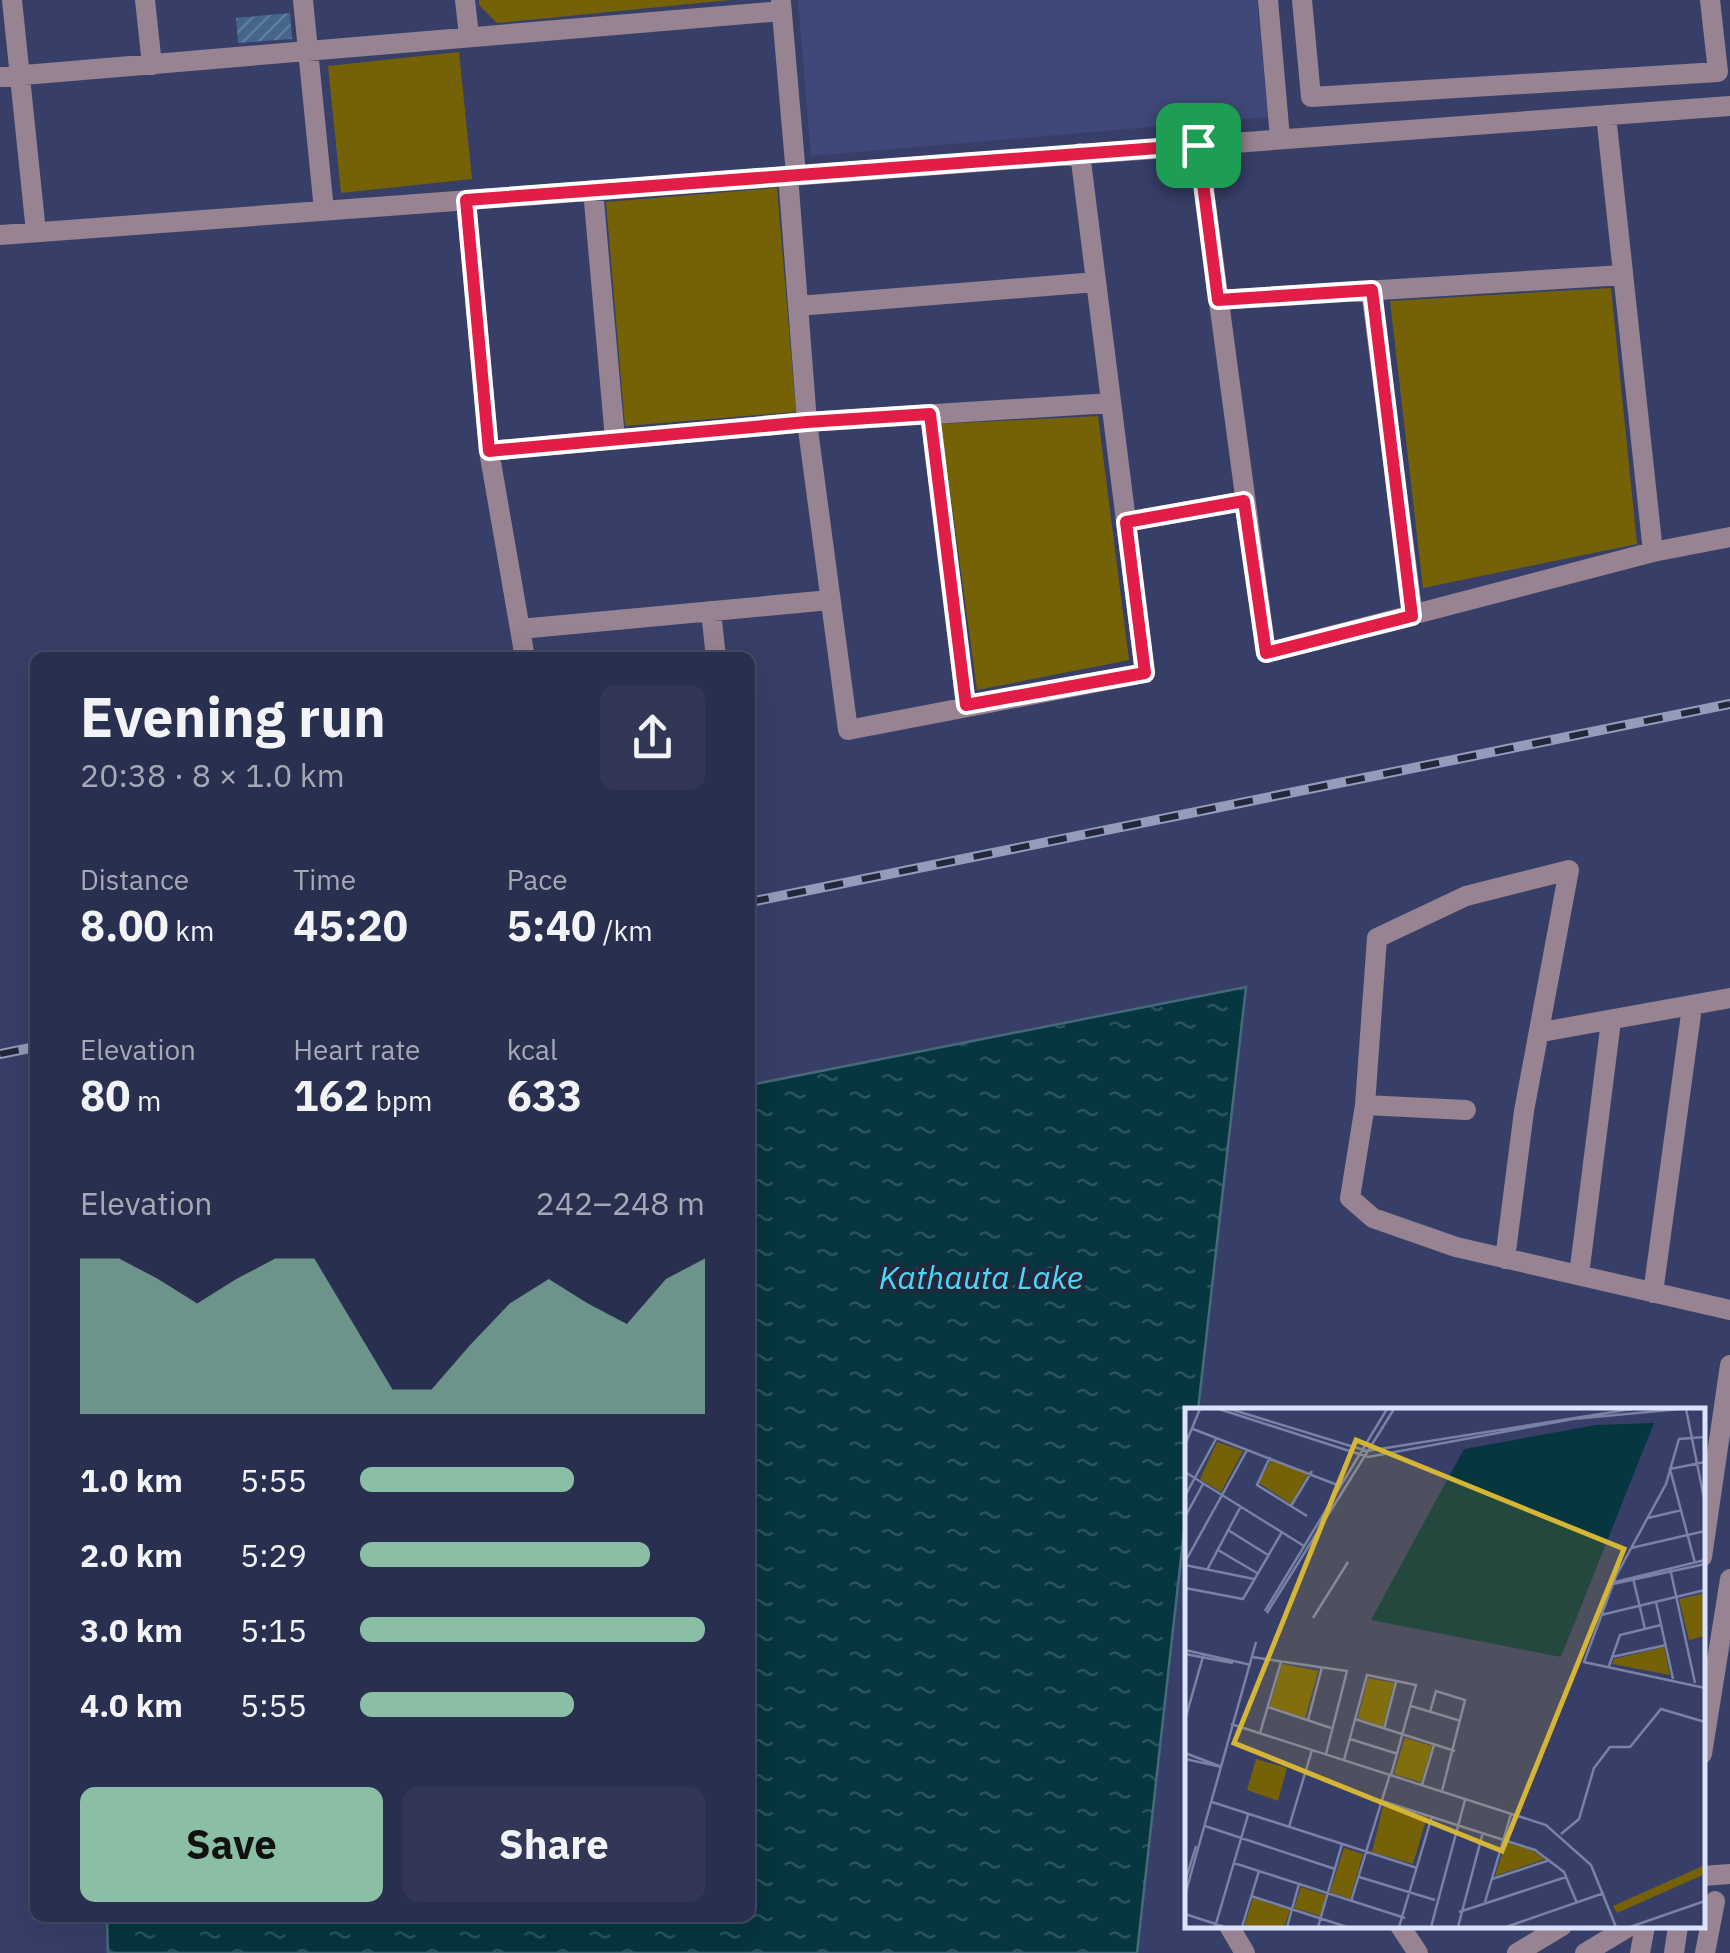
<!DOCTYPE html>
<html lang="en">
<head>
<meta charset="utf-8">
<style>
  :root { --surface:#292f4e; --page:#313755; --text:#f1f3f6; --muted:#a5a9b6; --line:#454a66; --accent:#8abfa5 }
  body { margin:0; font-family:"IBM Plex Sans",sans-serif; background:var(--page); color:var(--text); height:100vh; display:flex; flex-direction:column; font-size:38px; white-space:nowrap }
  * { box-sizing:border-box; margin:0 }
  p { font-size:32px; color:var(--muted) }
  .icon { flex:none; width:55px; height:55px; fill:none; stroke:currentColor; stroke-width:2; stroke-linecap:round; stroke-linejoin:round }
  .map { position:relative; flex:1; overflow:hidden }
  .details { position:absolute; left:30px; top:652px; width:725px; height:1270px; display:flex; flex-direction:column; background:var(--surface); border-radius:15px; box-shadow:0 10px 40px #0002,0 0 0 2px var(--line) }
  .details>* { flex:none }
  .pin { position:absolute; display:grid; place-items:center; width:85px; height:85px; color:#fff; margin:-42px; border-radius:20px; box-shadow:0 5px 15px #0006 }
  .round { display:grid; place-items:center; flex:none; width:105px; height:105px; border-radius:15px; background:var(--page) }
  .summary { display:flex; align-items:center; justify-content:space-between; height:170px; padding:0 50px }
  h1 { font-size:55px; font-weight:800; line-height:75px }
  .metrics { display:grid; grid-template-columns:repeat(3,1fr); gap:15px; height:170px; padding:10px 50px }
  .metrics div { display:grid; align-content:center }
  .metrics b { font-size:42px; font-weight:800 }
  .metrics small { font-size:28px; font-weight:400 }
  .metrics p { font-size:28px }
  .chart { height:280px; padding:20px 50px }
  .chart p { display:flex; justify-content:space-between }
  .chart svg { width:100%; height:180px; margin-top:10px; fill:var(--accent); opacity:.7 }
  .button { display:flex; gap:20px; margin-top:auto; padding:20px 50px }
  .button a { flex:1; height:115px; border-radius:15px; background:var(--accent); color:#111; font-size:40px; font-weight:800; line-height:115px; text-align:center }
  .button a+a { background:var(--page); color:var(--text) }
  ul { padding:0 50px; list-style:none; font-size:32px }
  li { display:grid; grid-template-columns:160px 120px 1fr; align-items:center; height:75px }
  li i { height:25px; border-radius:12px; background:var(--accent) }
  .map>svg:first-child { display:block }
</style>
</head>
<body>
<div class="map">
<svg width="1730" height="1953" viewBox="0 0 1730 1953">
  <defs>
    <pattern id="water-ripples" width="26" height="14" patternUnits="userSpaceOnUse" patternTransform="scale(2.5)"><rect width="26" height="14" fill="#063640"/><path d="M2 4q2-2 4 0t4 0M15 11q2-2 4 0t4 0" fill="none" stroke="#2a535c"/></pattern>
    <pattern id="building-hatch" width="6" height="6" patternUnits="userSpaceOnUse" patternTransform="scale(2.5)"><rect width="6" height="6" fill="#46658c"/><path d="M-1 1l2-2M0 6l6-6M5 7l2-2" fill="none" stroke="#607b9d"/></pattern>
  </defs>
  <rect width="100%" height="100%" fill="#373f68"/>
  <path fill="#404879" d="M 798,0 L 1257,0 L 1268,117 L 811,156 Z"/>
  <path fill="#756207" d="M 479,0 L 730,0 L 497,23 L 479,5 Z
    M 459,52 L 472,179 L 341,193 L 328,66 Z
    M 777,188 L 796,412 L 625,426 L 606,202 Z
    M 1611,288 L 1637,544 L 1423,588 L 1390,301 Z
    M 1098,416 L 1129,660 L 977,690 L 941,424 Z"/>
  <path fill="url(#water-ripples)" stroke="#466a79" stroke-width="2.5" d="M 1246,987 L 1198,1410 L 1188,1410 L 1187,1504 L 1137,1953 L 108,1953 L 107,1918 L 750,1918 L 750,1085 Z"/>
  <path fill="url(#building-hatch)" d="M 290,13 L 292,39 L 238,43 L 236,18 Z"/>
  <g fill="none" stroke-linecap="round" stroke-linejoin="round">
    <path stroke="#978391" stroke-width="20" d="M 12,0 L 36,232
      M 145,0 L 152,65
      M 303,0 L 324,210
      M 465,0 L 469,36
      M 1268,0 L 1280,138
      M 1302,0 L 1311,97 L 1718,72 L 1710,0
      M 781,2 L 796,175
      M 0,77 L 782,11
      M 1606,115 L 1653,552
      M 1198,145 L 1266,653 L 1653,552 L 1730,537
      M 788,175 L 807,422 L 848,730 L 1145,673 L 1080,153
      M 593,190 L 615,439
      M 466,200 L 489,451 L 525,658
      M 0,235 L 1730,106
      M 1371,290 L 1413,616
      M 1218,300 L 1623,275
      M 798,306 L 1096,282
      M 930,414 L 966,705
      M 489,451 L 807,422 L 1111,403
      M 1126,522 L 1244,501
      M 711,611 L 716,658
      M 520,629 L 830,600
      M 1542,1032 L 1730,998
      M 1365,1105 L 1466,1110
      M 1505,1259 L 1524,1111 L 1569,870 L 1466,896 L 1377,938 L 1365,1105 L 1350,1198 L 1373,1218 L 1456,1247 L 1730,1310
      M 1579,1275 L 1611,1021
      M 1653,1293 L 1692,1007
      M 1702,1557 L 1730,1365
      M 1702,1754 L 1730,1579
      M 1702,1876 L 1730,1874
      M 1229,1926 L 1245,1953
      M 1400,1926 L 1418,1953
      M 1517,1953 L 1562,1926
      M 1585,1953 L 1630,1926
      M 1640,1953 L 1645,1926
      M 1674,1953 L 1678,1926
      M 1705,1953 L 1715,1901"/>
    <g stroke="#949cbc" stroke-width="10">
      <path id="rail" d="M 750,902 L 1730,704
        M 0,1054 L 35,1047"/>
    </g>
    <use href="#rail" stroke="#23273b" stroke-width="6" stroke-dasharray="19" stroke-linecap="butt"/>
  </g>
  <g fill="none" stroke-linecap="round" stroke-linejoin="round">
    <g stroke="#fff" stroke-width="20">
      <path id="route" d="M 1198,145 L 1218,300 L 1372,290 L 1412,616 L 1266,653 L 1244,501 L 1126,522 L 1145,673 L 966,705 L 930,414 L 807,422 L 489,451 L 466,200 Z"/>
    </g>
    <use href="#route" stroke="#e11d48" stroke-width="12"/>
  </g>
  <g text-anchor="middle" dominant-baseline="central" stroke-width="8" stroke-linejoin="round" paint-order="stroke">
    <g font-size="32" font-style="italic" fill="#4bd8f6" stroke="#23273b">
      <text x="981" y="1277">Kathauta Lake</text>
    </g>
  </g>
  <g transform="translate(1185 1408)">
    <rect width="520" height="520" fill="#373f68"/>
    <path d="M 520,457 L 520,466 L 432,505 L 428,498 Z" fill="#756207"/>
    <path d="M 32,34 L 58,43 L 36,84 L 15,71 ZM 86,52 L 124,64 L 106,96 L 74,75 ZM 520,185 L 520,228 L 504,232 L 494,191 ZM 479,239 L 485,267 L 427,256 L 429,251 ZM 97,256 L 133,263 L 120,310 L 85,298 ZM 183,270 L 209,275 L 198,319 L 173,310 ZM 220,330 L 247,338 L 236,374 L 209,366 ZM 71,351 L 102,360 L 93,393 L 62,382 ZM 198,398 L 242,409 L 228,456 L 187,444 ZM 321,434 L 346,442 L 360,451 L 310,468 ZM 159,440 L 178,446 L 165,491 L 145,484 ZM 116,479 L 141,487 L 135,508 L 109,500 ZM 68,490 L 105,502 L 99,519 L 59,519 Z" fill="#756207"/>
    <path d="M 469,15 L 376,249 L 186,212 L 279,41 L 411,17 Z" fill="#063640"/>
    <path fill="none" stroke="#7981a4" stroke-width="2.5" d="M 34,1 L 183,49 L 388,11 L 495,1M 45,1 L 182,43 L 447,1M 501,1 L 520,95M 8,21 L 155,78M 520,29 L 494,31 L 481,76 L 431,168 L 399,254 L 520,280M 0,37 L 15,1M 85,49 L 72,77 L 122,108M 0,64 L 119,138M 0,88 L 31,31M 106,98 L 127,63M 0,109 L 18,76M 463,110 L 497,102M 43,122 L 83,147M 446,140 L 520,123M 33,142 L 72,165M 0,154 L 62,42M 510,155 L 485,61 L 520,54M 0,157 L 69,171M 485,160 L 510,275M 22,162 L 56,98M 448,170 L 460,221M 430,174 L 520,152M 428,176 L 520,156M 0,180 L 58,191 L 97,124M 471,194 L 488,271M 80,203 L 202,1M 82,205 L 209,1M 416,207 L 520,182M 128,210 L 163,154M 0,242 L 66,257M 0,246 L 48,255M 67,249 L 162,263 L 141,346M 427,249 L 481,237M 424,258 L 435,227 L 476,217M 226,298 L 276,313M 83,299 L 146,320M 245,304 L 251,283 L 280,292 L 257,383M 170,311 L 270,343M 0,312 L 19,245M 123,312 L 137,259M 46,316 L 361,417 L 406,457 L 431,519M 199,321 L 211,274M 75,325 L 96,254M 165,331 L 213,346M 0,345 L 37,359M 0,351 L 37,359M 159,352 L 182,267 L 231,277 L 206,367M 237,377 L 249,337M 197,393 L 350,442 L 379,464 L 392,495M 27,394 L 232,460M 20,418 L 150,461M 104,419 L 127,342M 376,426 L 394,411 L 409,360 L 425,339 L 445,339 L 476,301 L 520,314M 49,455 L 220,510M 174,469 L 250,492M 307,471 L 365,452M 0,474 L 11,438M 0,487 L 71,234M 66,488 L 162,519M 166,493 L 205,366M 300,494 L 326,406M 274,504 L 381,469M 0,506 L 40,519M 30,519 L 63,407M 57,519 L 74,463M 102,519 L 114,476M 133,519 L 157,436M 214,519 L 247,408M 246,519 L 280,392M 273,519 L 298,424M 321,519 L 419,485M 445,519 L 520,493"/>
    <path fill="#d5b535" fill-opacity="0.15" stroke="#d5b535" stroke-width="5" d="M 171,32 L 439,141 L 317,443 L 49,335 Z"/>
    <rect width="520" height="520" fill="none" stroke="#dce3fd" stroke-width="5"/>
  </g>
</svg>
<div class="pin" style="left:1198px;top:145px;background:#1e9e55"><svg class="icon" aria-label="arrive" viewBox="0 0 24 24"><path d="M6 21V4h12l-3 4 3 4H6"/></svg></div>
<section class="details">
<div class="summary"><div><h1>Evening run</h1><p>20:38 · 8 × 1.0 km</p></div><a class="round"><svg class="icon" aria-label="share" viewBox="0 0 24 24"><path d="M12 15V3M7 8l5-5 5 5M5 13v7h14v-7"/></svg></a></div>
<div class="metrics">
<div><p>Distance</p><b>8.00<small> km</small></b></div>
<div><p>Time</p><b>45:20</b></div>
<div><p>Pace</p><b>5:40<small> /km</small></b></div>
</div>
<div class="metrics">
<div><p>Elevation</p><b>80<small> m</small></b></div>
<div><p>Heart rate</p><b>162<small> bpm</small></b></div>
<div><p>kcal</p><b>633</b></div>
</div>
<div class="chart"><p><span>Elevation</span>242–248 m</p>
<svg viewBox="0 0 160 44" preserveAspectRatio="none"><path d="M0 44V6L10 6L20 11L30 17L40 11L50 6L60 6L70 22L80 38L90 38L100 27L110 17L120 11L130 17L140 22L150 11L160 6V44z"/></svg>
</div>
<ul>
<li><b>1.0 km</b>5:55<i style="width:62%"></i></li>
<li><b>2.0 km</b>5:29<i style="width:84%"></i></li>
<li><b>3.0 km</b>5:15<i style="width:100%"></i></li>
<li><b>4.0 km</b>5:55<i style="width:62%"></i></li>
</ul>
<div class="button"><a>Save</a><a>Share</a></div>
</section>
</div>
</body>
</html>
